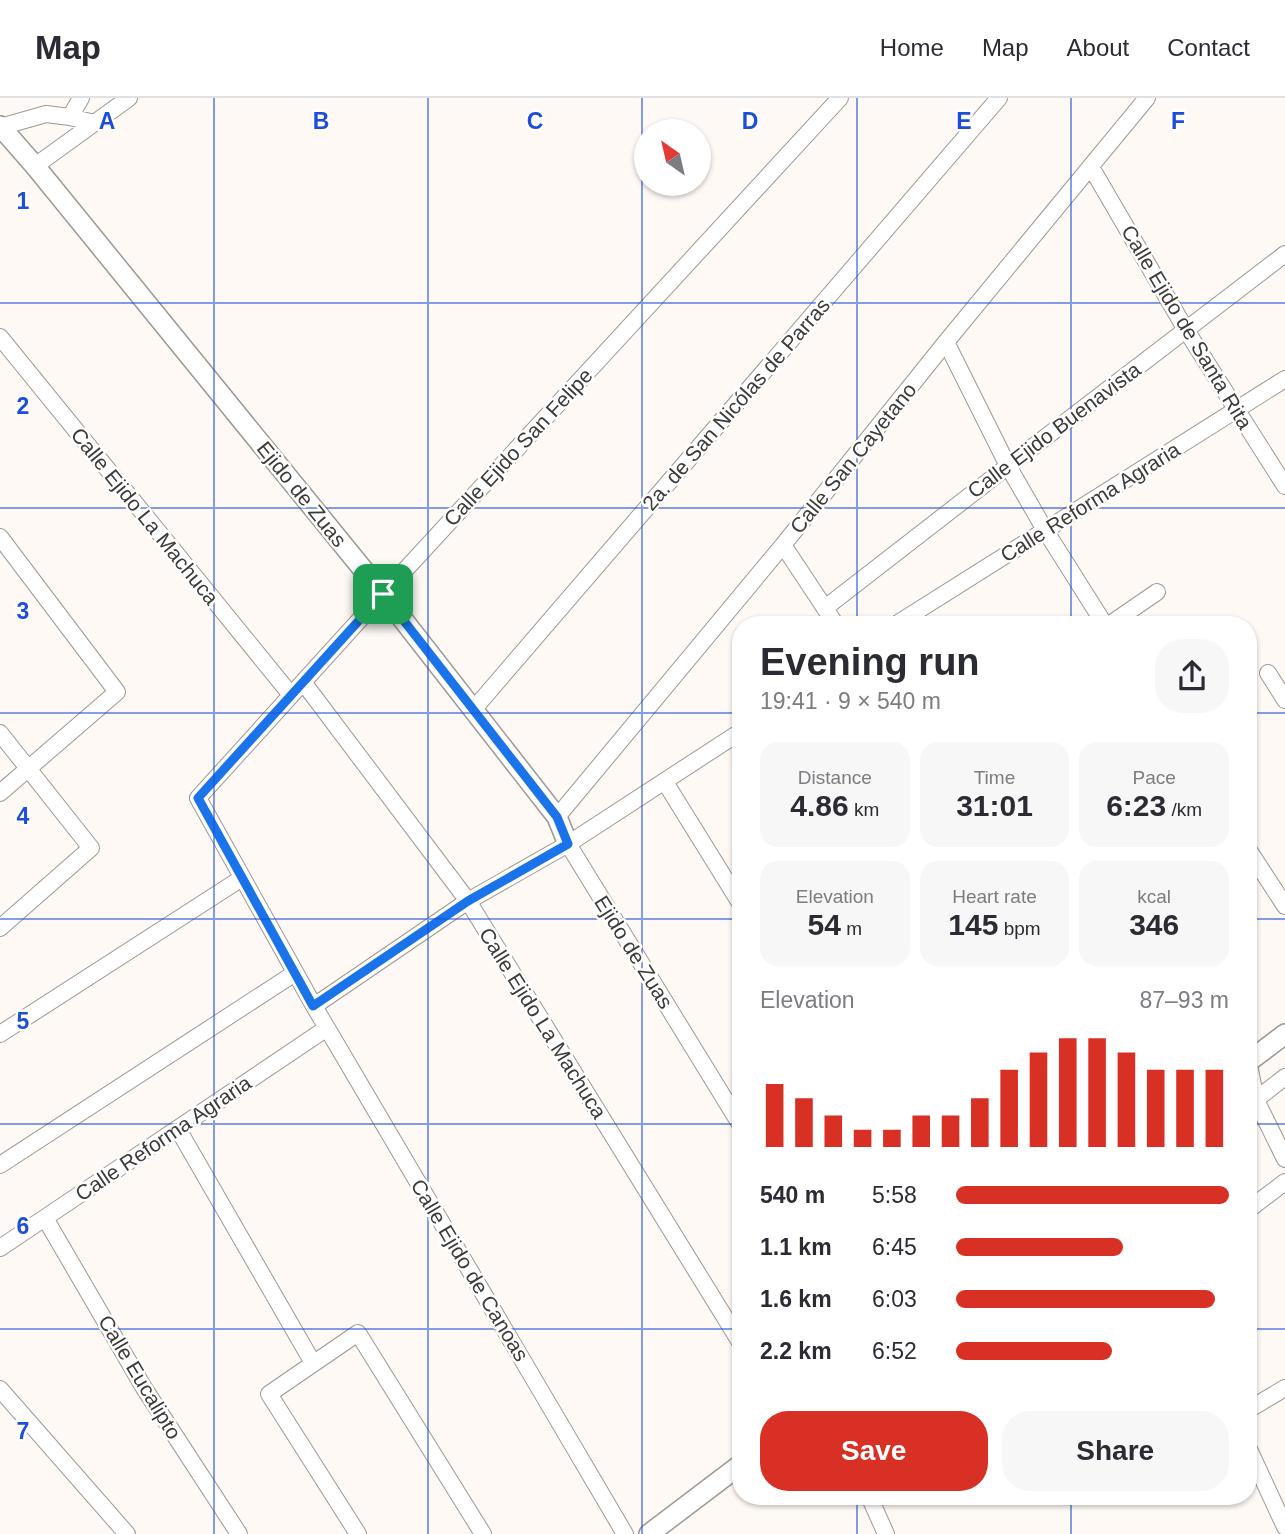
<!DOCTYPE html>
<html lang="en">
<head>
<meta charset="utf-8">
<style>
  :root { --surface:#fff; --page:#f7f7f7; --text:#2b2b33; --muted:#7c7c81; --line:#e1e1e2; --accent:#d93025 }
  body { margin:0; font-family:Helvetica,sans-serif; background:var(--page); color:var(--text); height:100vh; display:flex; flex-direction:column; font-size:26px; white-space:nowrap }
  * { box-sizing:border-box; margin:0 }
  p { font-size:23px; color:var(--muted) }
  .icon { flex:none; width:38px; height:38px; fill:none; stroke:currentColor; stroke-width:2; stroke-linecap:round; stroke-linejoin:round }
  .map { position:relative; flex:1; overflow:hidden }
  .sheet { position:absolute; left:732px; top:518px; width:525px; height:889px; display:flex; flex-direction:column; background:var(--surface); border-radius:28px; box-shadow:0 2px 5px #0004 }
  .sheet>* { flex:none }
  .needle { width:46px; rotate:326deg }
  .fabs { position:absolute; left:634px; top:21px; display:grid; gap:14px }
  .fabs a { display:grid; place-items:center; width:77px; height:77px; border-radius:50%; background:var(--surface); box-shadow:0 2px 5px #0004; font-size:35px }
  .pin { position:absolute; display:grid; place-items:center; width:60px; height:60px; color:#fff; margin:-30px; border-radius:14px; box-shadow:0 4px 10px #0006 }
  .round { display:grid; place-items:center; flex:none; width:74px; height:74px; border-radius:28px; background:var(--page) }
  .overview { display:flex; align-items:center; justify-content:space-between; height:119px; padding:0 28px }
  h1 { font-size:38px; font-weight:700; line-height:52px }
  .figures { display:grid; grid-template-columns:repeat(3,1fr); gap:10px; height:119px; padding:7px 28px }
  .figures div { display:grid; align-content:center; border-radius:18px; background:var(--page); text-align:center }
  .figures b { font-size:30px; font-weight:700 }
  .figures small { font-size:19px; font-weight:400 }
  .figures p { font-size:19px }
  .chart { height:196px; padding:14px 28px }
  .chart p { display:flex; justify-content:space-between }
  .chart svg { width:100%; height:126px; margin-top:7px; stroke:var(--accent); stroke-width:6 }
  .action { display:flex; gap:14px; margin-top:auto; padding:14px 28px }
  .action a { flex:1; height:80px; border-radius:28px; background:var(--accent); color:#fff; font-size:28px; font-weight:700; line-height:80px; text-align:center }
  .action a+a { background:var(--page); color:var(--text) }
  ul { padding:0 28px; list-style:none; font-size:23px }
  li { display:grid; grid-template-columns:112px 84px 1fr; align-items:center; height:52px }
  li i { height:18px; border-radius:9px; background:var(--accent) }
  header { display:flex; align-items:center; gap:42px; box-sizing:border-box; height:98px; padding:0 35px; background:var(--surface); border-bottom:2px solid var(--line) }
  header strong { font-size:33px }
  nav { display:flex; gap:38px; margin-inline-start:auto; font-size:24px }
  .map>svg:first-child { display:block }
</style>
</head>
<body>
<header>
<strong>Map</strong>
<nav><a>Home</a><a>Map</a><a>About</a><a>Contact</a></nav>
</header>
<div class="map">
<svg width="1285" height="1436" viewBox="0 0 1285 1436">
  <rect width="100%" height="100%" fill="#fef9f4"/>
  <g fill="none" stroke-linecap="round" stroke-linejoin="round">
    <g stroke="#9d9894" stroke-width="18">
      <path id="minor" d="M 70,19 L 81,0
        M 0,29 L 46,16 L 70,19 L 94,25
        M 35,68 L 129,0
        M 1091,69 L 1186,232 L 1285,388
        M 0,239 L 291,597
        M 946,244 L 1008,368 L 1045,432 L 1105,527
        M 0,439 L 117,594 L 0,695
        M 783,447 L 836,527
        M 825,510 L 1008,368 L 1285,156
        M 895,527 L 1285,281
        M 1109,527 L 1157,494
        M 1268,575 L 1285,602
        M 303,584 L 468,803 L 740,1244
        M 473,612 L 999,0
        M 0,635 L 91,750 L 0,830
        M 665,684 L 740,805
        M 557,719 L 783,447 L 946,244 L 1147,0
        M 568,746 L 740,1026
        M 1248,751 L 1285,808
        M 314,908 L 468,803 L 568,746 L 740,634
        M 0,936 L 242,780
        M 1248,962 L 1256,1002 L 1285,1061
        M 1250,1006 L 1285,979
        M 178,1031 L 313,1265
        M 0,1067 L 295,875
        M 1248,1112 L 1285,1084
        M 45,1120 L 144,1290 L 239,1436
        M 0,1150 L 327,930
        M 0,1291 L 127,1436
        M 1248,1312 L 1285,1290
        M 1248,1349 L 1285,1429
        M 869,1398 L 886,1436
        M 358,1436 L 269,1296 L 358,1235 L 483,1436
        M 625,1436 L 314,908 L 198,700 L 383,496 L 840,0"/>
    </g>
    <g stroke="#9d9894" stroke-width="22">
      <path id="tertiary" d="M 0,28 L 35,68 L 383,496 L 557,719 L 568,746
        M 1248,964 L 1285,936
        M 649,1436 L 740,1367"/>
    </g>
    <use href="#minor" stroke="#fff" stroke-width="16"/>
    <use href="#tertiary" stroke="#fff" stroke-width="19"/>
  </g>
  <g fill="none" stroke-linecap="round" stroke-linejoin="round">
    <g stroke="#fff" stroke-width="14">
      <path id="route" d="M 383,496 L 557,719 L 568,746 L 468,803 L 313,908 L 198,700 Z"/>
    </g>
    <use href="#route" stroke="#1a73e8" stroke-width="9"/>
  </g>
  <path fill="none" stroke="#1d4ed8" stroke-width="2" stroke-opacity="0.55" d="M 214,0 L 214,1436M 428,0 L 428,1436M 642,0 L 642,1436M 857,0 L 857,527M 1071,0 L 1071,527M 0,205 L 1285,205M 0,410 L 1285,410M 0,615 L 740,615M 1248,615 L 1285,615M 0,821 L 740,821M 1248,821 L 1285,821M 0,1026 L 740,1026M 1248,1026 L 1285,1026M 0,1231 L 740,1231M 1248,1231 L 1285,1231M 857,1398 L 857,1436M 1071,1398 L 1071,1436"/>
  <g text-anchor="middle" dominant-baseline="central" stroke-width="5" stroke-linejoin="round" paint-order="stroke">
    <g font-size="21" fill="#3d3b39" stroke="#fff">
      <text transform="translate(1187 229) rotate(59)">Calle Ejido de Santa Rita</text>
      <text transform="translate(736 306) rotate(-49)">2a. de San Nicólas de Parras</text>
      <text transform="translate(1054 332) rotate(-37)">Calle Ejido Buenavista</text>
      <text transform="translate(518 349) rotate(-47)">Calle Ejido San Felipe</text>
      <text transform="translate(853 360) rotate(-51)">Calle San Cayetano</text>
      <text transform="translate(302 396) rotate(51)">Ejido de Zuas</text>
      <text transform="translate(1090 404) rotate(-32)">Calle Reforma Agraria</text>
      <text transform="translate(145 418) rotate(51)">Calle Ejido La Machuca</text>
      <text transform="translate(634 854) rotate(58)">Ejido de Zuas</text>
      <text transform="translate(543 925) rotate(58)">Calle Ejido La Machuca</text>
      <text transform="translate(163 1040) rotate(-34)">Calle Reforma Agraria</text>
      <text transform="translate(470 1172) rotate(59)">Calle Ejido de Canoas</text>
      <text transform="translate(140 1279) rotate(59)">Calle Eucalipto</text>
    </g>
  </g>
  <g font-size="23" text-anchor="middle" font-weight="bold" fill="#1d4ed8" stroke="#fff" stroke-width="5" stroke-linejoin="round" paint-order="stroke">
    <text x="107" y="31">A</text>
    <text x="321" y="31">B</text>
    <text x="535" y="31">C</text>
    <text x="750" y="31">D</text>
    <text x="964" y="31">E</text>
    <text x="1178" y="31">F</text>
    <text x="23" y="111">1</text>
    <text x="23" y="316">2</text>
    <text x="23" y="521">3</text>
    <text x="23" y="726">4</text>
    <text x="23" y="931">5</text>
    <text x="23" y="1136">6</text>
    <text x="23" y="1341">7</text>
  </g>
</svg>
<div class="fabs">
<a><svg class="needle" viewBox="-14 -14 28 28"><path d="M0-13l5 13h-10z" fill="#e53935"/><path d="M0 13l5-13h-10z" fill="#7c7c81"/></svg></a>
</div>
<div class="pin" style="left:383px;top:496px;background:#1e9e55"><svg class="icon" aria-label="arrive" viewBox="0 0 24 24"><path d="M6 21V4h12l-3 4 3 4H6"/></svg></div>
<section class="sheet">
<div class="overview"><div><h1>Evening run</h1><p>19:41 · 9 × 540 m</p></div><a class="round"><svg class="icon" aria-label="share" viewBox="0 0 24 24"><path d="M12 15V3M7 8l5-5 5 5M5 13v7h14v-7"/></svg></a></div>
<div class="figures">
<div><p>Distance</p><b>4.86<small> km</small></b></div>
<div><p>Time</p><b>31:01</b></div>
<div><p>Pace</p><b>6:23<small> /km</small></b></div>
</div>
<div class="figures">
<div><p>Elevation</p><b>54<small> m</small></b></div>
<div><p>Heart rate</p><b>145<small> bpm</small></b></div>
<div><p>kcal</p><b>346</b></div>
</div>
<div class="chart"><p><span>Elevation</span>87–93 m</p>
<svg viewBox="0 0 160 44" preserveAspectRatio="none"><path d="M5 44V22M15 44V27M25 44V33M35 44V38M45 44V38M55 44V33M65 44V33M75 44V27M85 44V17M95 44V11M105 44V6M115 44V6M125 44V11M135 44V17M145 44V17M155 44V17"/></svg>
</div>
<ul>
<li><b>540 m</b>5:58<i style="width:100%"></i></li>
<li><b>1.1 km</b>6:45<i style="width:61%"></i></li>
<li><b>1.6 km</b>6:03<i style="width:95%"></i></li>
<li><b>2.2 km</b>6:52<i style="width:57%"></i></li>
</ul>
<div class="action"><a>Save</a><a>Share</a></div>
</section>
</div>
</body>
</html>
